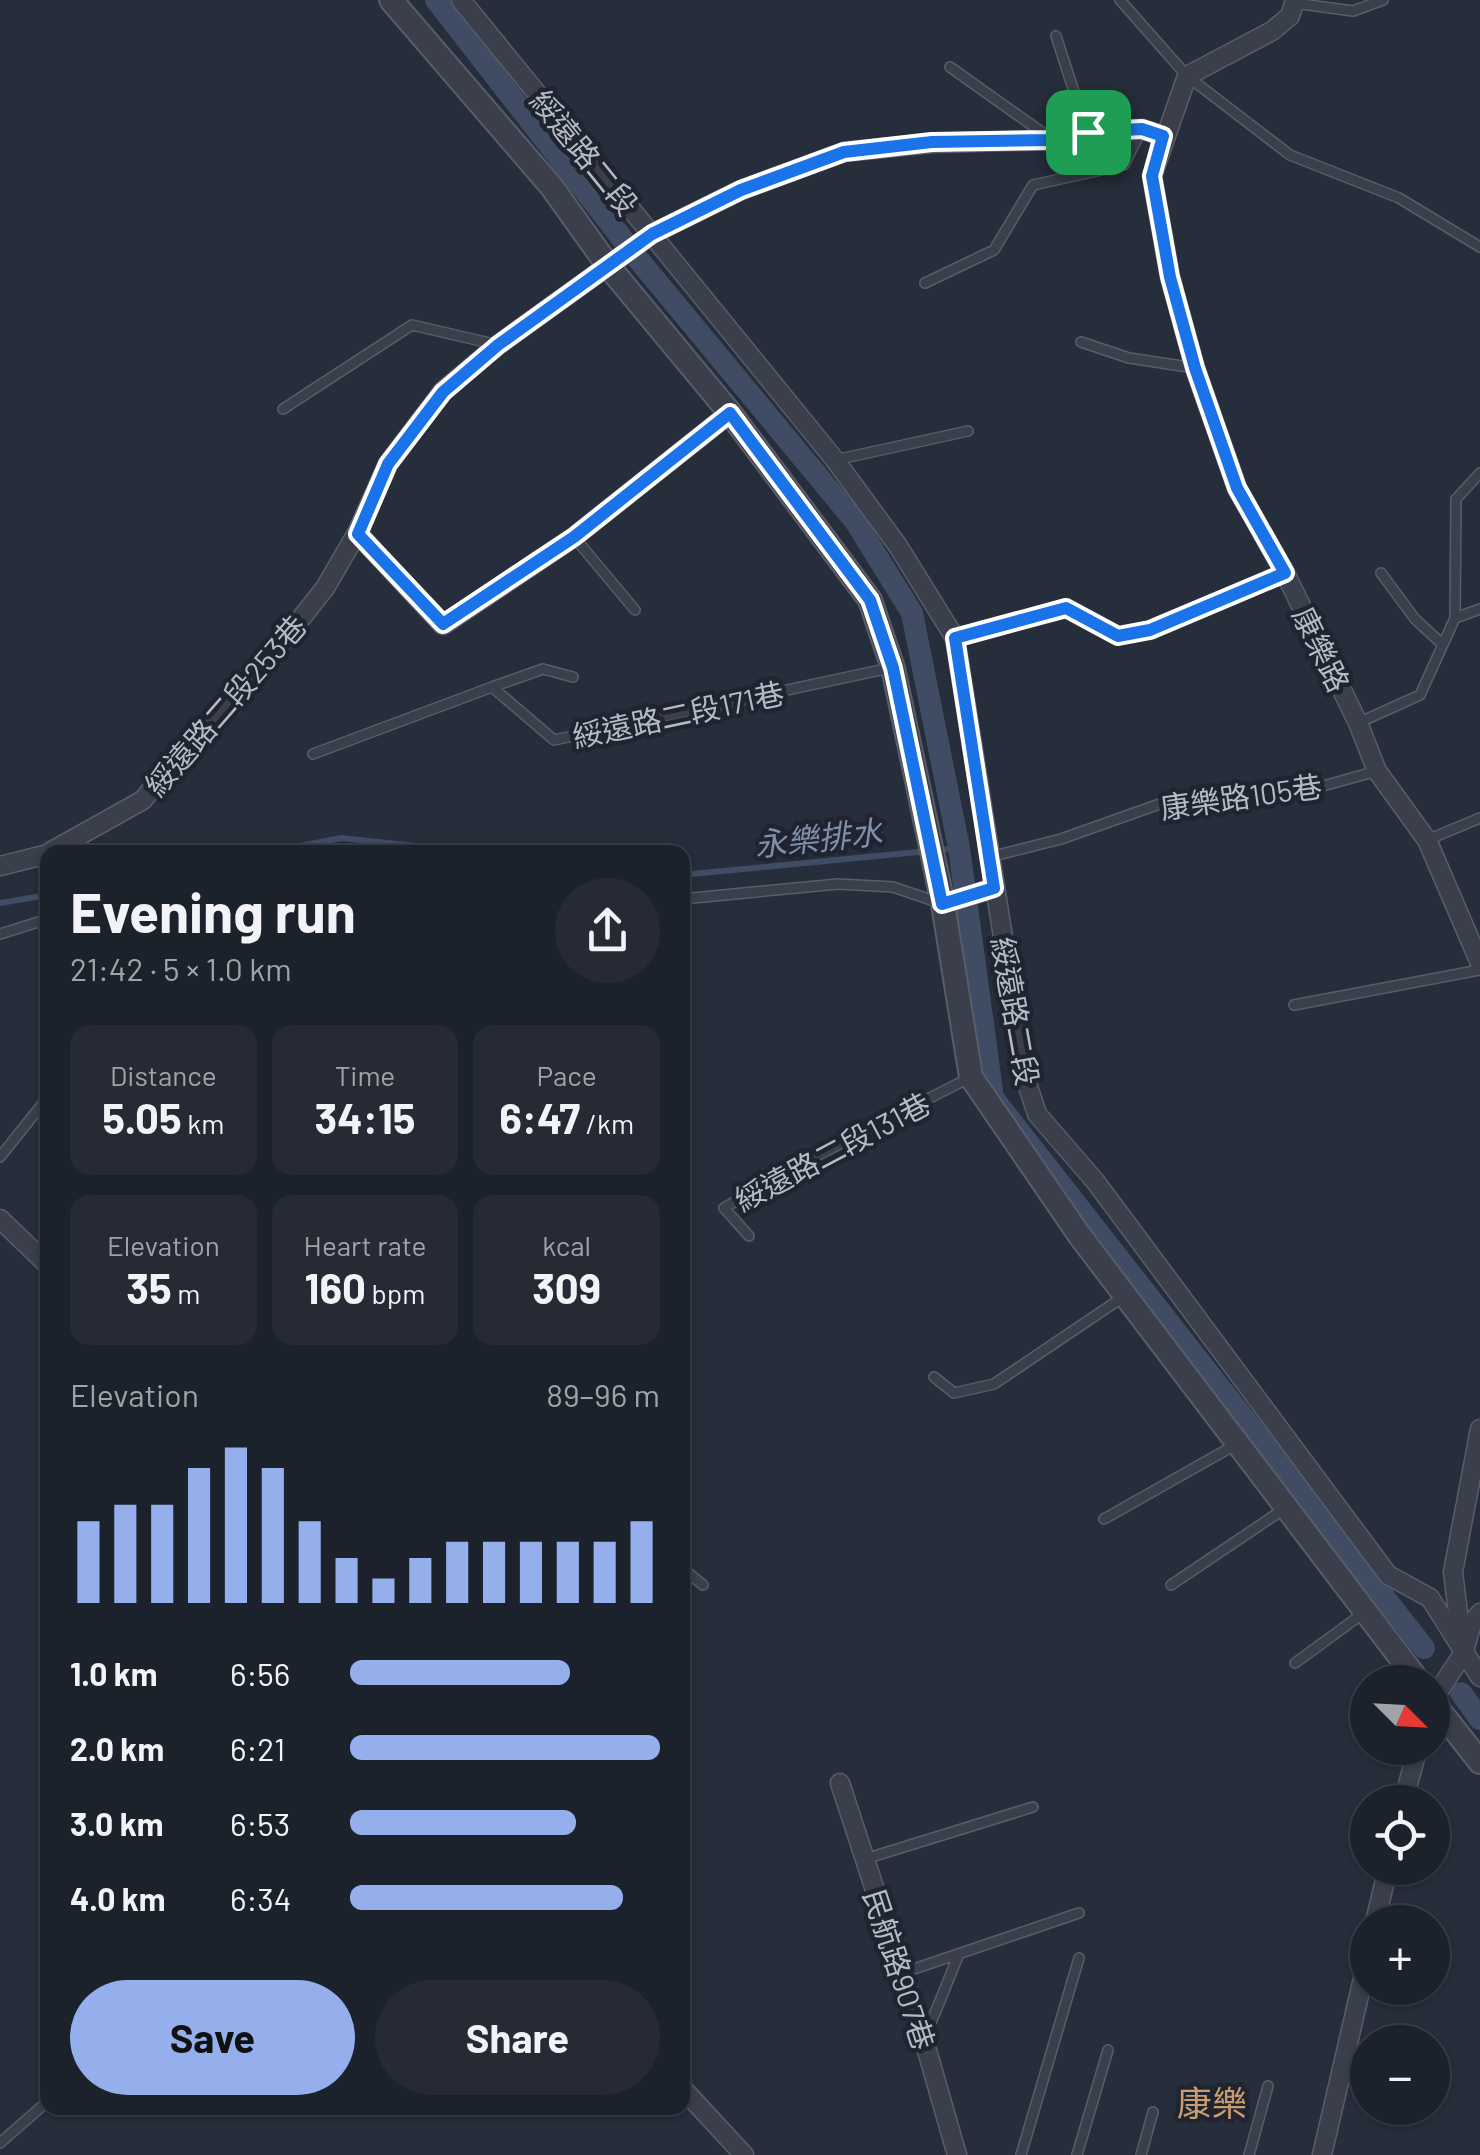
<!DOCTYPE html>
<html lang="en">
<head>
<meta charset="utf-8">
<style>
  :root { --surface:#1c222c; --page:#252a34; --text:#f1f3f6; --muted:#a0a4a9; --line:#3a3f48; --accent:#94afec }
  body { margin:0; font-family:Barlow,"Noto Sans TC",sans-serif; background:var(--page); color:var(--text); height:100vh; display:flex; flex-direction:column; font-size:38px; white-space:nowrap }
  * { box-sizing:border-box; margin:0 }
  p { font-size:32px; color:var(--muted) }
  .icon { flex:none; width:55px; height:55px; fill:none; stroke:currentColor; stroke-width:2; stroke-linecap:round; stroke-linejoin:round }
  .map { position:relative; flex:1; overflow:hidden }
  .panel { position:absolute; left:40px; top:845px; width:650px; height:1270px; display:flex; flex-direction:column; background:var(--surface); border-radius:20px; box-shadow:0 2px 8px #0004,0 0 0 2px var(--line) }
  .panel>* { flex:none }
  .needle { width:65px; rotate:114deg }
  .tools { position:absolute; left:1350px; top:1665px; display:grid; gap:20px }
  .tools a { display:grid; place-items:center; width:100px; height:100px; border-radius:50%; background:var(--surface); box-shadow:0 2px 8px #0004,0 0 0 2px var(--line); font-size:50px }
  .pin { position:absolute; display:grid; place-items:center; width:85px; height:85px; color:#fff; margin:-42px; border-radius:20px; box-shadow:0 5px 15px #0006 }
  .round { display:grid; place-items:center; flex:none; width:105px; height:105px; border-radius:52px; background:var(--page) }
  .summary { display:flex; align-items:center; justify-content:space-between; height:170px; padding:0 30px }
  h1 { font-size:55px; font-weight:700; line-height:75px }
  .stats { display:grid; grid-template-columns:repeat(3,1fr); gap:15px; height:170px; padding:10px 30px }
  .stats div { display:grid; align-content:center; border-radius:20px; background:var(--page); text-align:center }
  .stats b { font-size:42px; font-weight:700 }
  .stats small { font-size:28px; font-weight:400 }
  .stats p { font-size:28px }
  .chart { height:280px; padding:20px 30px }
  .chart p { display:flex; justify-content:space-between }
  .chart svg { width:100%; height:180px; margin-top:10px; stroke:var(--accent); stroke-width:6 }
  .cta { display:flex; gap:20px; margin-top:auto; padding:20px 30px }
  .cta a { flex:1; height:115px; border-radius:60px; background:var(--accent); color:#111; font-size:40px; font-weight:700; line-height:115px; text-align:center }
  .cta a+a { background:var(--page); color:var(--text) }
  ul { padding:0 30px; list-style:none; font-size:32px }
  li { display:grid; grid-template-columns:160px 120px 1fr; align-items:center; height:75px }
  li i { height:25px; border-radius:12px; background:var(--accent) }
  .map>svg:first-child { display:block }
</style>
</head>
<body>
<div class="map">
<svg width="1480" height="2155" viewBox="0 0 1480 2155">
  <rect width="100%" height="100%" fill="#262d3b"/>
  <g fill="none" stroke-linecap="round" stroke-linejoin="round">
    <path stroke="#3f4c64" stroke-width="6" d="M 270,852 L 341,838 L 472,852
      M 682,875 L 959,848
      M 0,903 L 48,895"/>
    <path stroke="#3f4c64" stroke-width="22" d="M 436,0 L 638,259 L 855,521 L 912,613 L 959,848 L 993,1098 L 1424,1648
      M 1461,1693 L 1480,1719"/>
    <g stroke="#585d69" stroke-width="12">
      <path id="service" d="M 1120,0 L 1187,76 L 1290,155 L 1399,198 L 1480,247
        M 1294,3 L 1353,11 L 1383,0
        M 1056,36 L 1087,132
        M 950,67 L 1050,138
        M 925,283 L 994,250 L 1033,185 L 1124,165 L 1142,129
        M 1081,342 L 1129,358 L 1195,368
        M 283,409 L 412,325 L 498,345
        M 835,460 L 968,431
        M 574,537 L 635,610
        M 1381,573 L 1415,619 L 1441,643
        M 1455,618 L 1480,609
        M 956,638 L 1066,608 L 1118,636 L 1149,629 L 1285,573
        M 492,687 L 543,669 L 573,677
        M 1358,723 L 1420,695 L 1455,618 L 1456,499 L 1480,473
        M 313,754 L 492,687 L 554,740 L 890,668
        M 1427,840 L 1480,818
        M 990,857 L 1061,839 L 1171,800 L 1240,802 L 1301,792 L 1377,771
        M 682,899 L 838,884 L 893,887 L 940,903
        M 0,934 L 48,919
        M 1294,1005 L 1480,970
        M 0,1157 L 48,1097
        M 749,1236 L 724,1208 L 783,1173 L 969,1078
        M 934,1377 L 954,1393 L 994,1384 L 1123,1297
        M 1104,1519 L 1235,1445
        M 682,1568 L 703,1585
        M 1171,1585 L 1284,1509
        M 1295,1663 L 1365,1612
        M 865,1859 L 1033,1807
        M 902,1973 L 1079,1913
        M 926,2035 L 959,1954
        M 0,2143 L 48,2101
        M 1021,2155 L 1079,1958
        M 1077,2155 L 1108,2050
        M 1141,2155 L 1153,2112
        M 1249,2155 L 1268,2086"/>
    </g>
    <g stroke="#585d69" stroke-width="21">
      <path id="minor" d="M 461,0 L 835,460 L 898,546 L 955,638 L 1026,1080 L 1037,1114 L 1095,1181 L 1388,1575 L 1430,1598 L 1480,1677
        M 1295,0 L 1290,16 L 1272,31 L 1187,76 L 1152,176 L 1170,277 L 1195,368 L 1237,488 L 1285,573 L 1358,723 L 1377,771 L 1427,840 L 1480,963
        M 357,533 L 443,625 L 574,537 L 730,413
        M 50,852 L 143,800 L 189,742 L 231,707 L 325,588 L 357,533 L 388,464 L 443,391 L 498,345 L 652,234 L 741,190 L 844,152 L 932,143 L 1052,140 L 1087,132 L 1142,129 L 1163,136
        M 0,866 L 48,854
        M 943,904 L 994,888
        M 0,1219 L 48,1265
        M 1462,1645 L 1453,1572 L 1480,1429
        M 1432,1701 L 1463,1654 L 1472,1623 L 1480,1613
        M 840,1783 L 924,2040 L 957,2155
        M 1403,1802 L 1418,1748
        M 1375,1922 L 1388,1868
        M 682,2088 L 744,2155
        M 1322,2155 L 1368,1957"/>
    </g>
    <g stroke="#585d69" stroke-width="26">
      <path id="tertiary" d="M 391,0 L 551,186 L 609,267 L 730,413 L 870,600 L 893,668 L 943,904 L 971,1077 L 1080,1236 L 1419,1682
        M 1432,1701 L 1480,1762"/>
    </g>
    <use href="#service" stroke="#3a3f4b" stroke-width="9"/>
    <use href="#minor" stroke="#3a3f4b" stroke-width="18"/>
    <use href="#tertiary" stroke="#3a3f4b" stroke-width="22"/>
  </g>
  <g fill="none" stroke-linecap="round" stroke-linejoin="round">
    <g stroke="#fff" stroke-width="20">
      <path id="route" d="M 1142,129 L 1163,136 L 1152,176 L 1170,277 L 1195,368 L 1237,488 L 1285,573 L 1150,630 L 1118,636 L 1066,608 L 955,638 L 994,888 L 942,904 L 893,668 L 870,600 L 730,413 L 574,537 L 443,624 L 358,534 L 388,464 L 443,392 L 498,345 L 652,234 L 741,190 L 844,152 L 932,142 L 1052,140 L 1088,132 Z"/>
    </g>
    <use href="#route" stroke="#1a73e8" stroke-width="12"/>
  </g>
  <g text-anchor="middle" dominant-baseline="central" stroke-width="9" stroke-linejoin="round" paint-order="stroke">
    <g font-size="30" fill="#b5bbc6" stroke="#1f2430">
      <text transform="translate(585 152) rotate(51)">綏遠路二段</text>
      <text transform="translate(1322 649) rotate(64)">康樂路</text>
      <text transform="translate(225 705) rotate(-49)">綏遠路二段253巷</text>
      <text transform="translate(678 714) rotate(-12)">綏遠路二段171巷</text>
      <text transform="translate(1241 796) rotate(-8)">康樂路105巷</text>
      <text transform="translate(1016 1011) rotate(80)">綏遠路二段</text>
      <text transform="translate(832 1151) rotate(-28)">綏遠路二段131巷</text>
      <text transform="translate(900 1969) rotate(72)">民航路907巷</text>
    </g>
    <g font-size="32" font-style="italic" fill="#808faa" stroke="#1f2430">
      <text transform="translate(818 837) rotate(-6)">永樂排水</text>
    </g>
    <g font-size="35" fill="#c99d6e" stroke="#1f2430">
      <text x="1212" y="2102">康樂</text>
    </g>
  </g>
</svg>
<div class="tools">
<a><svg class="needle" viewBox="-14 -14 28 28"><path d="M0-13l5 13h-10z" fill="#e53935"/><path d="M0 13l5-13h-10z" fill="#a0a4a9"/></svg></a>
<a><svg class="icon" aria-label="locate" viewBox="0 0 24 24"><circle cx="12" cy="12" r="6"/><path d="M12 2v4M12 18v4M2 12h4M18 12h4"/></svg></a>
<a>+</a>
<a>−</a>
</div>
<div class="pin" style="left:1088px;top:132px;background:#1e9e55"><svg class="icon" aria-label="arrive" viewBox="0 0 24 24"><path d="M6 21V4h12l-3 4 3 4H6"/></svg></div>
<section class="panel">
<div class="summary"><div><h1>Evening run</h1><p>21:42 · 5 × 1.0 km</p></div><a class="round"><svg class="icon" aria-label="share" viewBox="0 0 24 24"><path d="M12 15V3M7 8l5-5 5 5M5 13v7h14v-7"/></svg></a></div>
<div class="stats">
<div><p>Distance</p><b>5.05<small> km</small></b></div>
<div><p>Time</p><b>34:15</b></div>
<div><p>Pace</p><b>6:47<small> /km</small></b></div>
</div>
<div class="stats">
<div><p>Elevation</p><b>35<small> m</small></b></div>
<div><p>Heart rate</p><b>160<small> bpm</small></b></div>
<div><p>kcal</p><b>309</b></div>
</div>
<div class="chart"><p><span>Elevation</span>89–96 m</p>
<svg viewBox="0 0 160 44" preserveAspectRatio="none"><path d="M5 44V24M15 44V20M25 44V20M35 44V11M45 44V6M55 44V11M65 44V24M75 44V33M85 44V38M95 44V33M105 44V29M115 44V29M125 44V29M135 44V29M145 44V29M155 44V24"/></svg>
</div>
<ul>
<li><b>1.0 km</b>6:56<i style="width:71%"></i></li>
<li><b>2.0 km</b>6:21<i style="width:100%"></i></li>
<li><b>3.0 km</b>6:53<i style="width:73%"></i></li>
<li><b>4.0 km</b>6:34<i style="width:88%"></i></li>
</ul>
<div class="cta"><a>Save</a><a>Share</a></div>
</section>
</div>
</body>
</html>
